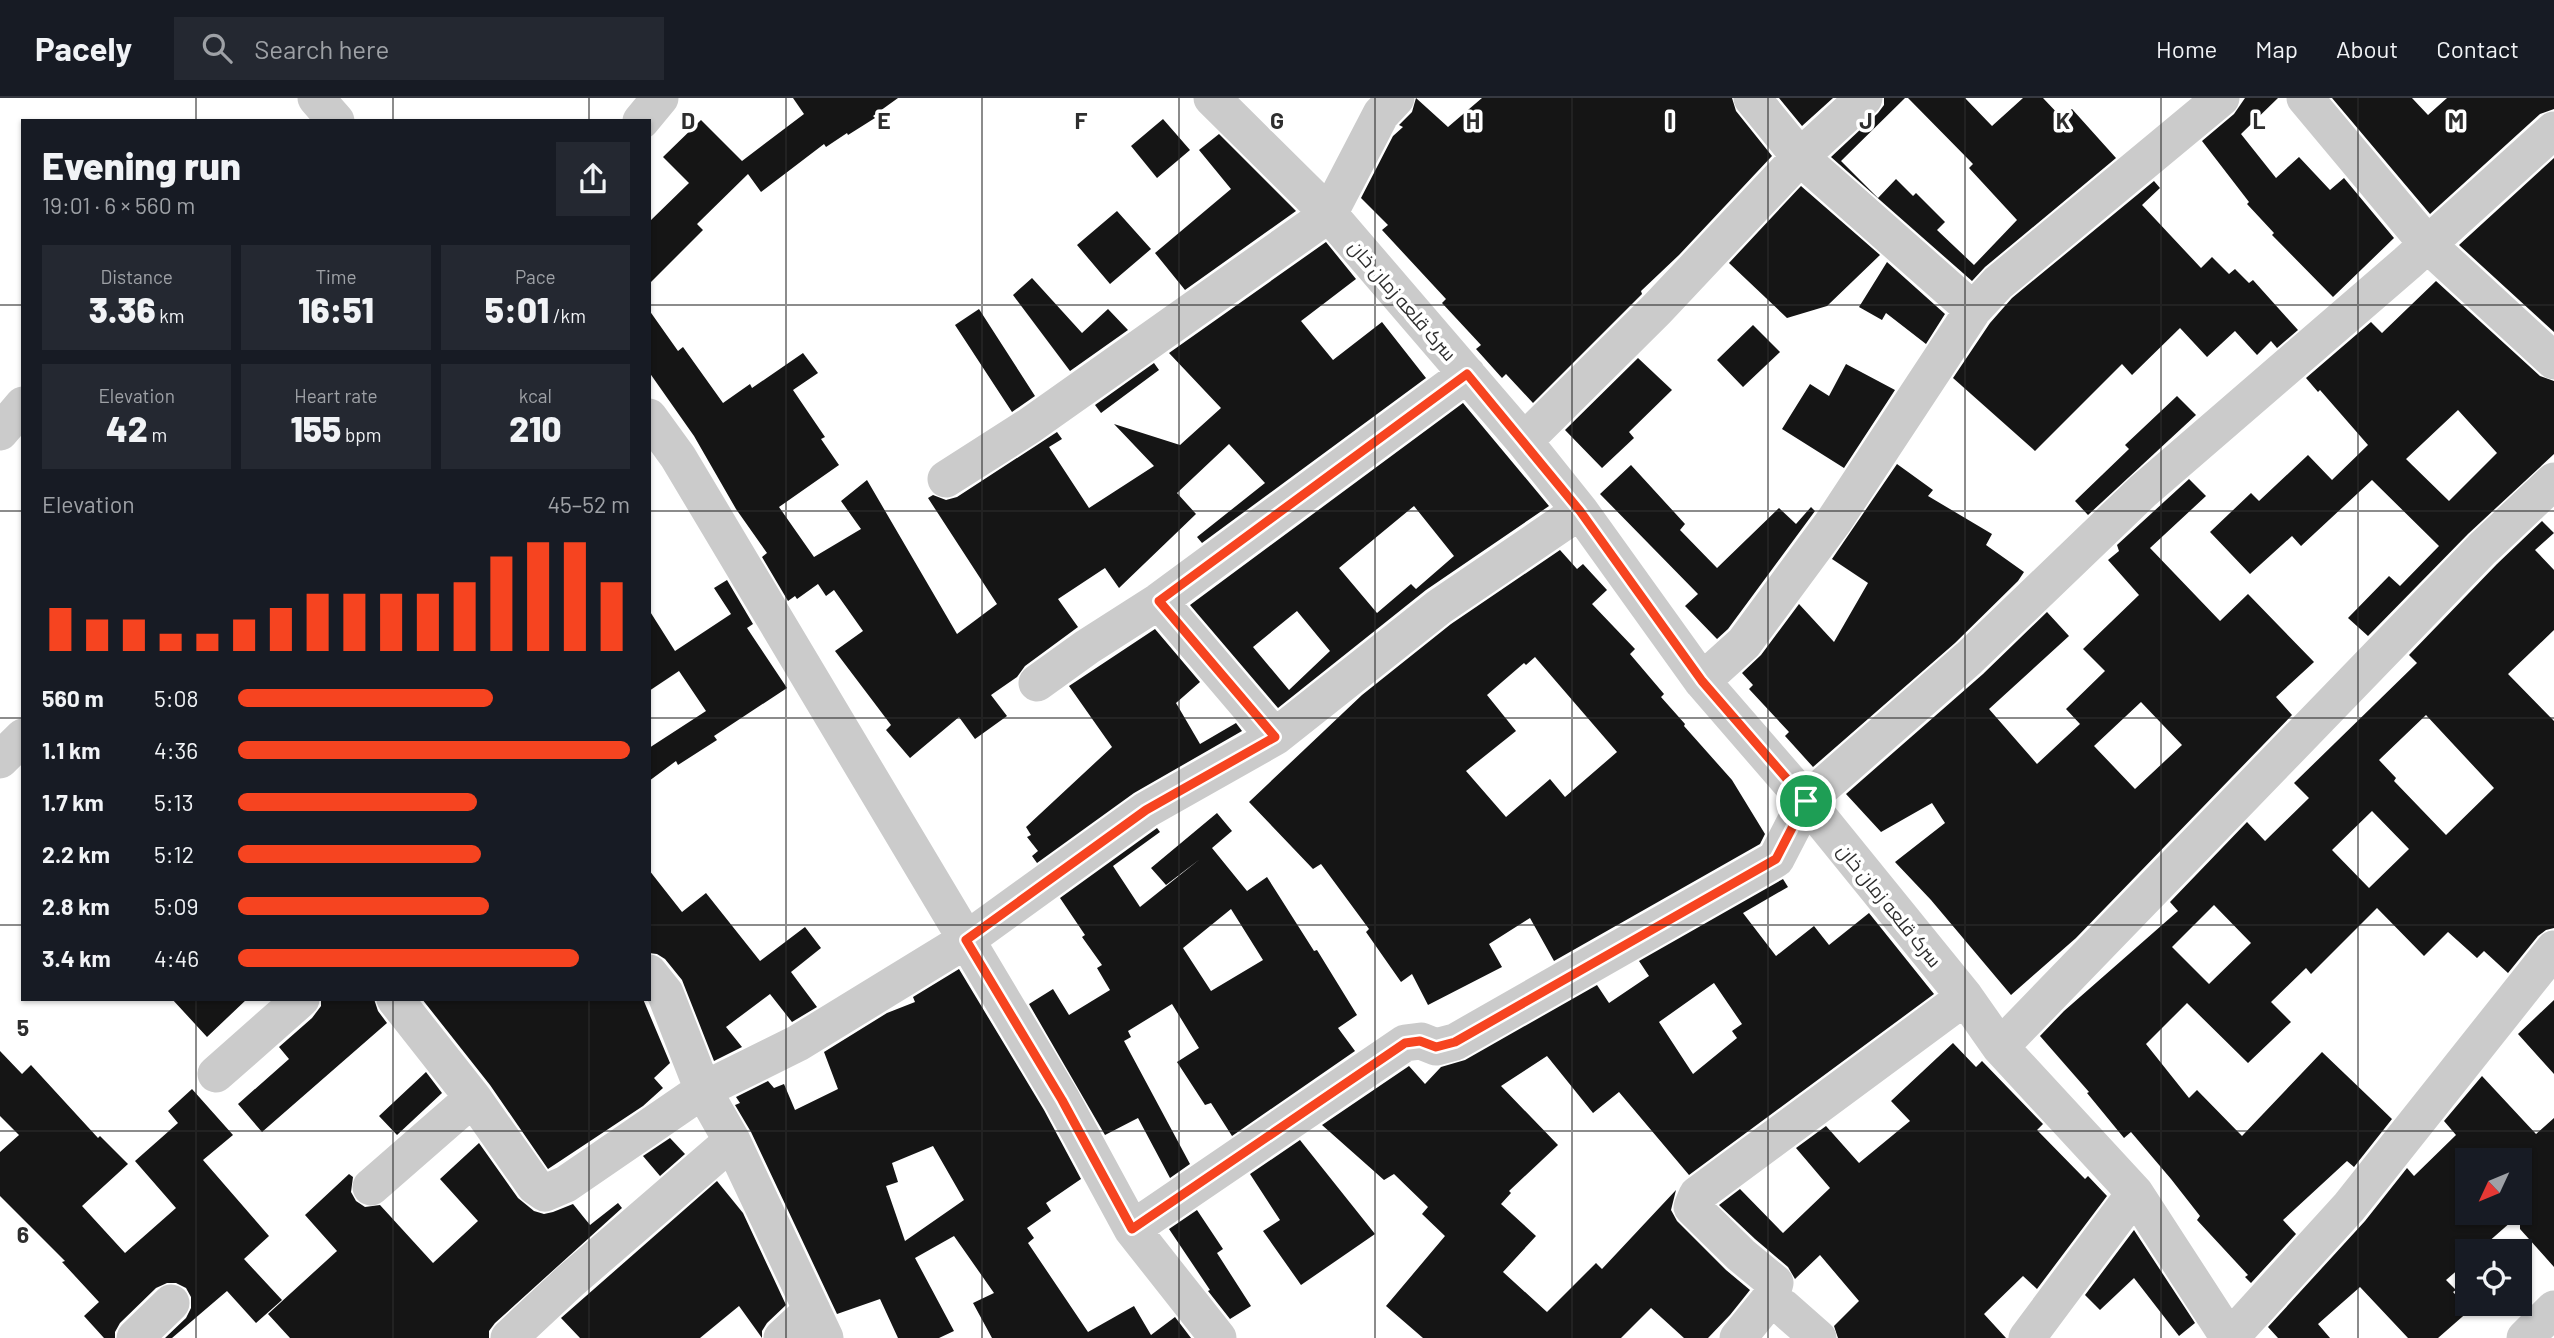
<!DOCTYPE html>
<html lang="en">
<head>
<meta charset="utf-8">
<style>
  :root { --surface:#171b24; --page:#242831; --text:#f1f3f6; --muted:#9ea1a6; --line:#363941; --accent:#f64420 }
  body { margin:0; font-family:Barlow,Cairo,sans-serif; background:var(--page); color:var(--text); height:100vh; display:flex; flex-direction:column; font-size:26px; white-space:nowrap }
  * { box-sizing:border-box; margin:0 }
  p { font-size:23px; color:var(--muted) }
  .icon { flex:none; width:38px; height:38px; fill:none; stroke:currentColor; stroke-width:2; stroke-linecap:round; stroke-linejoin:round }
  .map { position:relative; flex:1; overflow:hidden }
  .details { position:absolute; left:21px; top:21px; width:630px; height:882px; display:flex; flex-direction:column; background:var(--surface); border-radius:0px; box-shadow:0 2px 5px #0004 }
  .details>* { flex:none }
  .needle { width:46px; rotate:226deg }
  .controls { position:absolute; left:2455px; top:1050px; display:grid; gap:14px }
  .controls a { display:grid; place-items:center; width:77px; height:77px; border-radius:0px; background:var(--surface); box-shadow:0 2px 5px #0004; font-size:35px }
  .pin { position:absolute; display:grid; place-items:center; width:60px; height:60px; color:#fff; margin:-30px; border:4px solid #fff; border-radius:50%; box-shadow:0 2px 7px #0007 }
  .round { display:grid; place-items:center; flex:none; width:74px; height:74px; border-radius:0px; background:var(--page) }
  .overview { display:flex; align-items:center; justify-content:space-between; height:119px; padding:0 21px }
  h1 { font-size:38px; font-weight:800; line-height:52px }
  .figures { display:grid; grid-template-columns:repeat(3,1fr); gap:10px; height:119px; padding:7px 21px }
  .figures div { display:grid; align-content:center; border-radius:0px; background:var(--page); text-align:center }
  .figures b { font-size:35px; font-weight:800 }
  .figures small { font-size:19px; font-weight:400 }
  .figures p { font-size:19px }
  .chart { height:196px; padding:14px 21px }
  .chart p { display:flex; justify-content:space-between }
  .chart svg { width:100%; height:126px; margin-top:7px; stroke:var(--accent); stroke-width:6 }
  ul { padding:0 21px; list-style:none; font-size:23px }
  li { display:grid; grid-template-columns:112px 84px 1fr; align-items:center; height:52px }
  li i { height:18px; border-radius:9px; background:var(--accent) }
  header { display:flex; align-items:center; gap:42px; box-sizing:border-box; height:98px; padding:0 35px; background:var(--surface); border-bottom:2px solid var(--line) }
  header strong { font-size:33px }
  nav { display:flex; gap:38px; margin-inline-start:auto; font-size:24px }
  .search { width:490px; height:63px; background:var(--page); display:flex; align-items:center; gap:18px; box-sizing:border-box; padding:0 24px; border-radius:0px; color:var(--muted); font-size:26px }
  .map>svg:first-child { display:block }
</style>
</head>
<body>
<header>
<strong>Pacely</strong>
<div class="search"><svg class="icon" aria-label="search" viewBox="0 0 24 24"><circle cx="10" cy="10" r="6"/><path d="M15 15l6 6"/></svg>Search here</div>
<nav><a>Home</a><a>Map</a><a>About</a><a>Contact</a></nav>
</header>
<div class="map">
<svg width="2554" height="1240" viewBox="0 0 2554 1240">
  <rect width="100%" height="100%" fill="#fff"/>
  <path fill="#151515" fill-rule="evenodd" d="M 793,0 L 898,0 L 873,18 L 875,20 L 848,37 L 847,35 L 826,49 L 824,46 L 761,94 L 748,76 L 697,126 L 703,132 L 649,186 L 649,124 L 689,85 L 663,59 L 701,22 L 742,63 L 804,16 Z
    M 1416,0 L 1448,29 L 1482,0 L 1732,0 L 1736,13 L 1772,58 L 1679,157 L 1641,193 L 1642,196 L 1533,305 L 1506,276 L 1502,280 L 1476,251 L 1481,247 L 1442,205 L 1446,201 L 1382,132 L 1388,127 L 1361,100 L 1393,38 L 1403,29 L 1399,27 L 1412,14 Z
    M 1779,0 L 1833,0 L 1802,28 Z
    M 1884,0 L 1905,0 L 1841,63 L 1878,100 L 1896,81 L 1913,98 L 1916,95 L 1945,124 L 1937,132 L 1974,167 L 2017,122 L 1969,70 L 1973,66 L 1908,0 L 1965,0 L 1992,28 L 2023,0 L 2043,0 L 2061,19 L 2072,11 L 2116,60 L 1985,169 L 1972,183 L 1831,59 L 1878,15 L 1884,7 Z
    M 2245,0 L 2278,0 L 2241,36 L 2276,80 L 2299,59 L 2330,92 L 2344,80 L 2394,140 L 2333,199 L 2272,137 L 2274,135 L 2247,106 L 2249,104 L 2202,43 L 2234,16 Z
    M 2332,0 L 2412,0 L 2428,17 L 2447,0 L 2554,0 L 2554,11 L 2540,16 L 2430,116 Z
    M 1163,21 L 1190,52 L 1157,80 L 1131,48 Z
    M 1219,36 L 1296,113 L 1185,192 L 1155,155 L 1231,91 L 1199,52 Z
    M 2554,60 L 2554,234 L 2459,147 Z
    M 2154,83 L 2160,90 L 2142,107 L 2201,170 L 2212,159 L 2229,176 L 2235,171 L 2249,185 L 2253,182 L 2298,232 L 2277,250 L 2271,243 L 2257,257 L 2235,233 L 2207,259 L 2180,230 L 2132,277 L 2122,266 L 2035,353 L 1953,280 L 1990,225 L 2012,200 Z
    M 1801,88 L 1880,157 L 1827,208 L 1787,220 L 1729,165 Z
    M 1117,113 L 1151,151 L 1110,186 L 1077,147 Z
    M 1326,144 L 1356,181 L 1301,223 L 1333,262 L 1382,224 L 1426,280 L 1202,445 L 1197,439 L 1265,385 L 1229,346 L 1177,395 L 1196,416 L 1119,490 L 1105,470 L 1058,501 L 1078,529 L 1025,568 L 1017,579 L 991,597 L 1007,618 L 975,641 L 959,619 L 910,660 L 886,632 L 891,627 L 835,553 L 863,533 L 834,492 L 826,498 L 818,486 L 797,501 L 795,498 L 788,503 L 762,459 L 767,455 L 736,411 L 694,338 L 649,274 L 649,212 L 678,253 L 683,249 L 723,305 L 750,286 L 752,290 L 803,255 L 818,275 L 793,292 L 825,339 L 821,341 L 839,367 L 779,409 L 814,459 L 861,431 L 841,403 L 867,382 L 957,536 L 997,506 L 928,400 L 933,397 L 946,402 L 957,399 L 1057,334 L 1062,341 L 1049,349 L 1089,410 L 1154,368 L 1114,326 L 1180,347 L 1221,310 L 1169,255 Z
    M 1887,164 L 1945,216 L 1926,246 L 1886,215 L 1882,222 L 1859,209 Z
    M 1032,180 L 1082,235 L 1108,211 L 1128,232 L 1070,273 L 1013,197 Z
    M 2436,183 L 2540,278 L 2554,283 L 2554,356 L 2468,436 L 2368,538 L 2348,520 L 2389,478 L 2400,488 L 2439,448 L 2372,382 L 2301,448 L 2292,438 L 2250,476 L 2210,434 L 2251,395 L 2259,403 L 2308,357 L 2332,382 L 2368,347 L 2320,292 L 2318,294 L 2306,280 L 2371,224 L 2382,235 ZM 2458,312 L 2497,355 L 2449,403 L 2406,361 Z
    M 979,211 L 1035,298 L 1012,314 L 955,227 Z
    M 1753,227 L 1780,254 L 1743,289 L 1717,262 Z
    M 1638,260 L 1672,292 L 1629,334 L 1634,340 L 1602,370 L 1565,332 Z
    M 1154,265 L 1159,272 L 1101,315 L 1095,307 Z
    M 1846,266 L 1895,292 L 1844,370 L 1782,331 L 1810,286 L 1829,298 Z
    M 2177,298 L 2196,317 L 2088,417 L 2075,403 L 2129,351 L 2125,347 Z
    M 1463,305 L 1549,408 L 1426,492 L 1278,610 L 1190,507 ZM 1414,408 L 1454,458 L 1416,491 L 1411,486 L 1377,515 L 1339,470 ZM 1297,513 L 1330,553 L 1289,592 L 1253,549 Z
    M 1897,366 L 1933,392 L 1928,398 L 1992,436 L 1986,447 L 2024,474 L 2018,483 L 1955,545 L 1813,669 L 1785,638 L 1789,634 L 1749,591 L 1753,587 L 1742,575 L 1761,557 L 1799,506 L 1834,544 L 1868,485 L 1832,461 Z
    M 1631,367 L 1685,426 L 1680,432 L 1717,470 L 1779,410 L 1796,426 L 1811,409 L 1815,413 L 1728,531 L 1717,541 L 1685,508 L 1698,496 L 1600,396 Z
    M 2189,381 L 2206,398 L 2150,450 L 2220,523 L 2248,496 L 2314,564 L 2276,599 L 2292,617 L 2076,840 L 2011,897 L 1931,802 L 1895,764 L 1945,725 L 1932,705 L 1881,734 L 1846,696 L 1983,576 L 2047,514 L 2069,538 L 1989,611 L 2037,666 L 2080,626 L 2066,611 L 2105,573 L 2083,551 L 2139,497 L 2108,462 L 2119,453 L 2117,447 ZM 2141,604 L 2182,647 L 2135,691 L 2094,648 Z
    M 2542,423 L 2554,435 L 2535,452 L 2554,472 L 2554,532 L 2508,576 L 2554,623 L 2554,830 L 2546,832 L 2538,838 L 2508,875 L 2484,853 L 2477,860 L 2448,834 L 2424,858 L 2377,810 L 2311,876 L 2306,870 L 2271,904 L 2291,924 L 2248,965 L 2187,905 L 2146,946 L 2189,1000 L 2197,992 L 2242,1038 L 2322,954 L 2392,1021 L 2354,1069 L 2347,1063 L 2283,1122 L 2296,1136 L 2251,1185 L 2245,1179 L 2248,1177 L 2197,1122 L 2200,1118 L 2171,1081 L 2131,1034 L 2124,1040 L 2087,995 L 2089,994 L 2040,938 L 2064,913 L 2178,813 L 2170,804 L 2247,724 L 2265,743 L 2309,700 L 2294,685 L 2417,565 L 2409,557 L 2497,466 ZM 2426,617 L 2494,690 L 2446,737 L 2394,683 L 2396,680 L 2379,662 ZM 2372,713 L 2409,751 L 2369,790 L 2332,752 ZM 2214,807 L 2251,845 L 2209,886 L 2172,849 Z
    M 1560,452 L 1577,471 L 1583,466 L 1607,492 L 1592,506 L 1635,551 L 1630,556 L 1664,596 L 1661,599 L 1685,626 L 1684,628 L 1732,682 L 1765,736 L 1760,746 L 1554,863 L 1530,820 L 1489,846 L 1502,869 L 1428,907 L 1412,876 L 1401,884 L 1366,834 L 1369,831 L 1321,766 L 1313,771 L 1249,704 L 1362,597 L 1451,526 ZM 1535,559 L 1617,654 L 1565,699 L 1550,681 L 1506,719 L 1466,673 L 1516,633 L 1487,597 L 1524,565 L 1526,567 Z
    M 727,482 L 753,526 L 747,530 L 787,590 L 714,638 L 717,642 L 678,667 L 676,663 L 649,683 L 649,650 L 706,613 L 679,573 L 649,593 L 649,512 L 675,553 L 731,516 L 714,490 Z
    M 1155,531 L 1200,584 L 1176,605 L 1200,646 L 1236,625 L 1242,633 L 1134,695 L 1037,765 L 1032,758 L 1038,753 L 1027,739 L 1031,737 L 1026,729 L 1112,649 L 1069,588 Z
    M 1217,715 L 1232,733 L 1212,750 L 1247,793 L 1267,779 L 1314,853 L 1317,852 L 1357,917 L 1338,930 L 1355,953 L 1232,1038 L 1211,1005 L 1205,1007 L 1177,964 L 1199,950 L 1172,906 L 1128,933 L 1131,939 L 1124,943 L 1190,1066 L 1170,1080 L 1138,1020 L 1105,1037 L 1029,906 L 1053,891 L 1069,917 L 1110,892 L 1097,870 L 1102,867 L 1082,839 L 1085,837 L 1060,800 L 1157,730 L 1160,734 L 1113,768 L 1140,809 L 1200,761 L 1166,787 L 1151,770 ZM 1231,811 L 1263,862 L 1211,893 L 1183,850 Z
    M 649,772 L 682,814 L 706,795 L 760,863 L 805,829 L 821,850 L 791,874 L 817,909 L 792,924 L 770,896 L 726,929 L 742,949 L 714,963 L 682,882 L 665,861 L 657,856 L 649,855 Z
    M 1783,781 L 1788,789 L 1743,815 L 1776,858 L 1814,828 L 1829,847 L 1869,815 L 1934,896 L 1689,1077 L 1619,994 L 1593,1015 L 1547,958 L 1501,988 L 1558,1047 L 1509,1093 L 1511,1095 L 1501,1106 L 1536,1138 L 1503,1174 L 1547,1214 L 1596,1165 L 1602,1171 L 1676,1092 L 1671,1112 L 1677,1123 L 1726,1172 L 1750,1192 L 1730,1217 L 1708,1240 L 1684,1240 L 1651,1210 L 1621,1240 L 1423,1240 L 1386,1208 L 1445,1138 L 1422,1116 L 1428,1109 L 1394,1076 L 1384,1082 L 1322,1027 L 1409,968 L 1425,986 L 1441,969 L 1465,962 L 1597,887 L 1609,905 L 1649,878 L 1639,863 ZM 1714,885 L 1742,926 L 1732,933 L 1737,940 L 1693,976 L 1659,924 Z
    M 959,871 L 1044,1012 L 1081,1081 L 1046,1105 L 1051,1113 L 1027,1130 L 1034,1140 L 1028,1145 L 1088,1234 L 1134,1208 L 1151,1237 L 1175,1219 L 1191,1240 L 992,1240 L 973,1205 L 994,1195 L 954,1138 L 915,1160 L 954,1233 L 939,1240 L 898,1240 L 880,1201 L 837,1216 L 751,1034 L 735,1007 L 740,1005 L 736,999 L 768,983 L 774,990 L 784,986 L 795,1012 L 838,991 L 824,954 L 887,915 L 915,904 L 913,899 ZM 933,1048 L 964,1102 L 905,1143 L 886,1088 L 898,1084 L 892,1065 Z
    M 172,901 L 247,901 L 207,939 Z
    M 321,901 L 374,901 L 378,913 L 387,925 L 262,1034 L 238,1006 L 289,961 L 279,949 L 312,920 L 321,908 Z
    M 422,901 L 643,901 L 670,965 L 654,980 L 663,990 L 643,1008 L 548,1071 L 490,987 Z
    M 2554,902 L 2554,976 L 2518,936 Z
    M 1953,945 L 1976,969 L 1982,963 L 2043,1026 L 2037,1032 L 2085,1081 L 2088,1078 L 2107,1098 L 2037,1191 L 2023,1178 L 1984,1216 L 2006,1240 L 1838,1240 L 1834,1228 L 1859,1203 L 1820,1157 L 1795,1181 L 1788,1169 L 1755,1141 L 1719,1107 L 1740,1091 L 1783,1135 L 1830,1090 L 1796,1050 L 1826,1028 L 1859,1065 L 1910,1023 L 1891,1003 Z
    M 0,953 L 22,976 L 31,967 L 98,1040 L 100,1038 L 128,1066 L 82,1108 L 125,1155 L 176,1110 L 135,1063 L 178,1025 L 168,1013 L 192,991 L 233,1037 L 203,1062 L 269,1138 L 244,1161 L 282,1202 L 256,1225 L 227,1193 L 172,1240 L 165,1240 L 186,1220 L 191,1210 L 191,1199 L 186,1190 L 176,1185 L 167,1185 L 156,1190 L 120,1225 L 115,1234 L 115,1240 L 104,1240 L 84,1218 L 99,1204 L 62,1164 L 65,1163 L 0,1098 L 0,1054 L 19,1037 L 0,1018 Z
    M 426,974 L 442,995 L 397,1037 L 379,1018 Z
    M 2482,978 L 2536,1036 L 2554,1020 L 2554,1169 L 2520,1131 L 2520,1116 L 2478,1153 L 2468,1153 L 2468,1163 L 2446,1182 L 2456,1192 L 2453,1194 L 2470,1212 L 2438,1240 L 2408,1240 L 2360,1189 L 2318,1226 L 2330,1240 L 2278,1240 L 2268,1229 L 2365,1123 L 2407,1070 L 2414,1078 L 2456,1037 L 2444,1023 ZM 2468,1062 L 2520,1062 L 2520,1115 L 2468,1115 Z
    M 670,1040 L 685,1056 L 660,1078 L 643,1058 Z
    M 1300,1042 L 1375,1136 L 1301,1187 L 1263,1133 L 1280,1122 L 1250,1076 Z
    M 479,1045 L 518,1100 L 534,1113 L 544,1116 L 553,1114 L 573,1106 L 590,1127 L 618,1105 L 622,1110 L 495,1225 L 489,1233 L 489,1240 L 290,1240 L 268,1216 L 337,1153 L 305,1117 L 349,1076 L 353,1079 L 351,1094 L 356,1103 L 365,1109 L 380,1107 L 433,1165 L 478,1123 L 440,1081 Z
    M 717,1083 L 743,1115 L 786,1207 L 767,1225 L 762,1233 L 762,1240 L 739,1208 L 700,1240 L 580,1240 L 561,1220 Z
    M 1197,1112 L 1223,1151 L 1217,1155 L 1251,1208 L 1230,1221 L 1208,1193 L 1210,1192 L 1169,1131 Z
    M 2134,1132 L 2195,1225 L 2179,1238 L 2134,1180 L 2100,1212 L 2085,1197 Z"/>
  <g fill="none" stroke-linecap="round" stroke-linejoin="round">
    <path stroke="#cbcbcb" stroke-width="37" d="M 316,0 L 336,23
      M 1212,0 L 1329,116 L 1524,343 L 1580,413 L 1702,583 L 1806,703 L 1965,899 L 2000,949 L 2135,1095 L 2229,1240
      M 1752,0 L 1800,59 L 1973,212
      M 2305,0 L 2428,147 L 2554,263
      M 641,23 L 660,0
      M 649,319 L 678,359 L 1062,1002 L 1132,1131 L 1218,1240
      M 0,334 L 23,307
      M 1524,343 L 1657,211 L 1800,59 L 1864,0
      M 946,381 L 1029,328 L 1329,116 L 1381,16 L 1396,0
      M 1159,503 L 1275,639
      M 1702,583 L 1744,545 L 1834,423 L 1973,212 L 1998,185 L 2221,0
      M 1037,585 L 1087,549 L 1159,503 L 1467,276
      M 0,662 L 23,639
      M 649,875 L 665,895 L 703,992 L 732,1043 L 825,1240
      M 395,901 L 473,1000 L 535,1088 L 545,1095 L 566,1086 L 703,992 L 798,945 L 966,842 L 1146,712 L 1275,639 L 1439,509 L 1580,413
      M 2000,949 L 2482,451 L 2554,383
      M 216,976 L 301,901
      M 371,1089 L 473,1000
      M 1132,1131 L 1405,945 L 1421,943 L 1436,949 L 1455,944 L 1776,761 L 1806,703 L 1969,560 L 2143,393 L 2407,165 L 2554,32
      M 1769,1202 L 1784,1210 L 1818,1240
      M 135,1240 L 171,1205
      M 509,1240 L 570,1183 L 732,1043
      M 782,1240 L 812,1212
      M 1738,1240 L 1769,1202 L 1775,1185 L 1741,1157 L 1692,1109 L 1697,1097 L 1965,899
      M 2027,1240 L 2135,1095
      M 2230,1240 L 2349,1109 L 2554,851
      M 2525,1240 L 2554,1211"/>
  </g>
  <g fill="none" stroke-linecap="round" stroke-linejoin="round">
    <g stroke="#fff" stroke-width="14">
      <path id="route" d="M 1467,276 L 1580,413 L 1702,583 L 1806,703 L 1776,761 L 1455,944 L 1436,949 L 1420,943 L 1405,945 L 1132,1131 L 1062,1002 L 966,842 L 1146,712 L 1275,639 L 1159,503 Z"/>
    </g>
    <use href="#route" stroke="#f64420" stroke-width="9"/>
  </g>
  <path fill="none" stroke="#2e2e2e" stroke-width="2" stroke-opacity="0.55" d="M 196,0 L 196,23M 393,0 L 393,23M 589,0 L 589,23M 786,0 L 786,1240M 982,0 L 982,1240M 1179,0 L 1179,1240M 1375,0 L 1375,1240M 1572,0 L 1572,1240M 1768,0 L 1768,1240M 1965,0 L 1965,1240M 2161,0 L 2161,1240M 2358,0 L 2358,1240M 0,207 L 23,207M 649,207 L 2554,207M 0,413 L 23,413M 649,413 L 2554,413M 0,620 L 23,620M 649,620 L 2554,620M 0,827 L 23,827M 649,827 L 2554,827M 196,901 L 196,1240M 393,901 L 393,1240M 589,901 L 589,1240M 0,1033 L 2554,1033"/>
  <g text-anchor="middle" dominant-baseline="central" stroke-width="7" stroke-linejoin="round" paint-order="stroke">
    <g font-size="19" fill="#2e2e2e" stroke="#fff">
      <text transform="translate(1403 202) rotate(49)">سرک قلعه زمان خان</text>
      <text transform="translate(1890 807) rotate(51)">سرک قلعه زمان خان</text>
    </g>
  </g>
  <g font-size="23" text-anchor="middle" font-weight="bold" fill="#2e2e2e" stroke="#fff" stroke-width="7" stroke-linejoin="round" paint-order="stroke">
    <text x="688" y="31">D</text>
    <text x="884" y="31">E</text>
    <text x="1081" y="31">F</text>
    <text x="1277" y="31">G</text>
    <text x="1473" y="31">H</text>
    <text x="1670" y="31">I</text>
    <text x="1866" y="31">J</text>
    <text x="2063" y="31">K</text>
    <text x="2259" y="31">L</text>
    <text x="2456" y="31">M</text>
    <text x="23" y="938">5</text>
    <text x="23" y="1145">6</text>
  </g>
</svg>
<div class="controls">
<a><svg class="needle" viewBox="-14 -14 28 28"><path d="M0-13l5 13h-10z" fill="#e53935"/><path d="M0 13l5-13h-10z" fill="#9ea1a6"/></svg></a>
<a><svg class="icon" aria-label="locate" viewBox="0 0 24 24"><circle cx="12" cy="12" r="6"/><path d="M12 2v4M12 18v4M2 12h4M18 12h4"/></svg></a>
</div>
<div class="pin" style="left:1806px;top:703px;background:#1e9e55"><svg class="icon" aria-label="arrive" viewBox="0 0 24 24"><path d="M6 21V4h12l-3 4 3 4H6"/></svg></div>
<section class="details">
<div class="overview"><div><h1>Evening run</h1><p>19:01 · 6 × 560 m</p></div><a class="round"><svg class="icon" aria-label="share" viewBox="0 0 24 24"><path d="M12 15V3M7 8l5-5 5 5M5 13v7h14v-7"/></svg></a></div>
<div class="figures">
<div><p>Distance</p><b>3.36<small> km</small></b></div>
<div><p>Time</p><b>16:51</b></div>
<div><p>Pace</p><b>5:01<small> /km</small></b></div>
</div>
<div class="figures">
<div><p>Elevation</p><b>42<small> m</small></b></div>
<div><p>Heart rate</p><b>155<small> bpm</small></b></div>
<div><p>kcal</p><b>210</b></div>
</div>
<div class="chart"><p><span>Elevation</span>45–52 m</p>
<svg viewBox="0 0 160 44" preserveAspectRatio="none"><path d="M5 44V29M15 44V33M25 44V33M35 44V38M45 44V38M55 44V33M65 44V29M75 44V24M85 44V24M95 44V24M105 44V24M115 44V20M125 44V11M135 44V6M145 44V6M155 44V20"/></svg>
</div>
<ul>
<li><b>560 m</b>5:08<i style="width:65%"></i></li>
<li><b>1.1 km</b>4:36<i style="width:100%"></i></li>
<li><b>1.7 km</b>5:13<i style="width:61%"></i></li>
<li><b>2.2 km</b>5:12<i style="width:62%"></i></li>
<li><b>2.8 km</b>5:09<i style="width:64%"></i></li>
<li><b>3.4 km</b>4:46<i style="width:87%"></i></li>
</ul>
</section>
</div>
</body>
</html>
